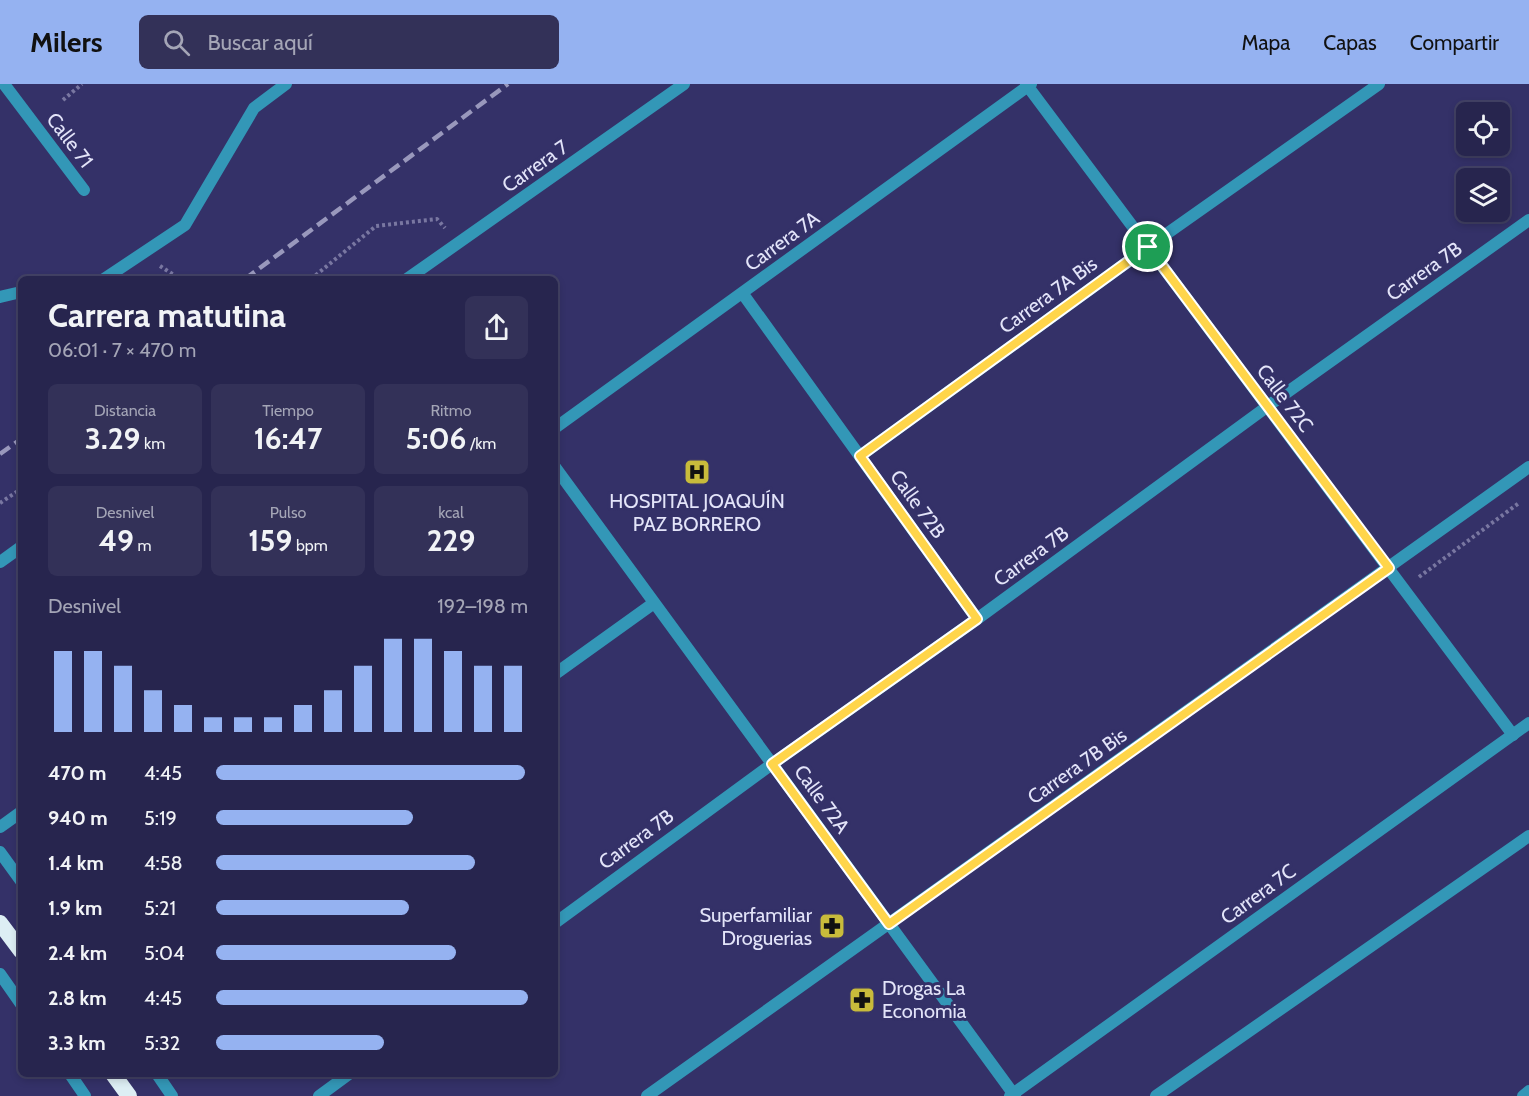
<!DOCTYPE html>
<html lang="es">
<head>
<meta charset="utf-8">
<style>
  :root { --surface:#27254e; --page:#333158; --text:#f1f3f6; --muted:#a4a5b6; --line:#434266; --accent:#95b2f1 }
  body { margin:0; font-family:Cabin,sans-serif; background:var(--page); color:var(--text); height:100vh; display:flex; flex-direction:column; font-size:22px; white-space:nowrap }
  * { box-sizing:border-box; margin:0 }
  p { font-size:20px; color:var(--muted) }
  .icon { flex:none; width:33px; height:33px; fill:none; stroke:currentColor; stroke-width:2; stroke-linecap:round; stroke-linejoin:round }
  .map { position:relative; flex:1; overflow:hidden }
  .panel { position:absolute; left:18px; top:192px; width:540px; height:801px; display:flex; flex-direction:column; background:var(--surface); border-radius:9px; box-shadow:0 3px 9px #0003,0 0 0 2px var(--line) }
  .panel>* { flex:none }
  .buttons { position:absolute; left:1456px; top:18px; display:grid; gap:12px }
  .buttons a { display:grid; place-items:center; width:54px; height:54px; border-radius:9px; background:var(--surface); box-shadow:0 3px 9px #0003,0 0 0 2px var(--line); font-size:30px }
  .pin { position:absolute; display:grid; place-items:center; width:51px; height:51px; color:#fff; margin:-26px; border:3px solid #fff; border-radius:50%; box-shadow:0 2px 6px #0007 }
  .round { display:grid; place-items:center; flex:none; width:63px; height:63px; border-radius:9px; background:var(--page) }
  .head { display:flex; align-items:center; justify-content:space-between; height:102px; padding:0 30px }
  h1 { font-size:33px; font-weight:800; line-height:45px }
  .figures { display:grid; grid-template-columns:repeat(3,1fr); gap:9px; height:102px; padding:6px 30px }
  .figures div { display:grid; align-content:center; border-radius:9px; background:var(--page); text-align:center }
  .figures b { font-size:30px; font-weight:800 }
  .figures small { font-size:16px; font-weight:400 }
  .figures p { font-size:16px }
  .chart { height:168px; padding:12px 30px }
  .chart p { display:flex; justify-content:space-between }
  .chart svg { width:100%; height:108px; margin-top:6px; stroke:var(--accent); stroke-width:6 }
  ul { padding:0 30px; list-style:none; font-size:20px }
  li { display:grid; grid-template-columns:96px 72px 1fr; align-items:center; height:45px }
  li i { height:15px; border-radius:8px; background:var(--accent) }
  header { display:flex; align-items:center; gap:36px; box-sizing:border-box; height:84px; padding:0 30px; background:var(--accent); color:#111 }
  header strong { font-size:28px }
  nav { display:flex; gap:33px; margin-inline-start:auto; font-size:21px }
  .search { width:420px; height:54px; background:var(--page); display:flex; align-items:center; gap:15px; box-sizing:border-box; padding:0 21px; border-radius:9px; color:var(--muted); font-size:22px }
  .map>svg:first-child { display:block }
</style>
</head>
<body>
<header>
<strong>Milers</strong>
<div class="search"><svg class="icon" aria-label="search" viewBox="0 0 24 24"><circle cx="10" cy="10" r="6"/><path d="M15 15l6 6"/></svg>Buscar aquí</div>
<nav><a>Mapa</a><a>Capas</a><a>Compartir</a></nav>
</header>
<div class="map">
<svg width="1529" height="1012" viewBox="0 0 1529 1012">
  <rect width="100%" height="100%" fill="#343168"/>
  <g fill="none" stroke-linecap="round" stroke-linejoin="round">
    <path stroke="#7977a1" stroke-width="4" stroke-dasharray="3 3" stroke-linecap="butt" d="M 63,16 L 82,0
      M 160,182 L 180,195
      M 311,195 L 376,142 L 437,135 L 445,144
      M 0,419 L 21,405
      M 1419,493 L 1519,419"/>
    <path stroke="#3397b7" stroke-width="12" d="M 104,195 L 185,141 L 254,24 L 286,0
      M 0,213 L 21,208
      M 0,890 L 21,920
      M 70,990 L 85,1012"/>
    <path stroke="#3397b7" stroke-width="12" d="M 4,0 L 84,106
      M 1026,0 L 1513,651
      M 407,195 L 684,0
      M 743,210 L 977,535
      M 555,344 L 1031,0
      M 860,372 L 1148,163 L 1379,0
      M 555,383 L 1015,1012
      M 0,478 L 21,463
      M 555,590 L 654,519
      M 0,743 L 21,728
      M 0,768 L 21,797
      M 555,839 L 772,680 L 977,535 L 1268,322 L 1529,136
      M 157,990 L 172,1012
      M 319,1012 L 349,990
      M 647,1012 L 1529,383
      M 1523,1012 L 1529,1007"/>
    <path stroke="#3397b7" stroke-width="12" d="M 1010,1012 L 1529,639
      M 1156,1012 L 1529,752"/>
    <path stroke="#ddeef4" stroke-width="16" d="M 0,839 L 21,867
      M 113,990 L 129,1012"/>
    <path stroke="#9998bc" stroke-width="4.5" stroke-dasharray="12 6" stroke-linecap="butt" d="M 245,195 L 508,0
      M 0,370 L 21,355"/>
  </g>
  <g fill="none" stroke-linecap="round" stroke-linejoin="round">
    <g stroke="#fff" stroke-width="12">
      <path id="route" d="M 1148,163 L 1389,484 L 889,840 L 772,680 L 977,535 L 860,372 Z"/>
    </g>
    <use href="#route" stroke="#ffd54a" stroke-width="8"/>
  </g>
  <defs>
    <g id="hospital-square" transform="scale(1.35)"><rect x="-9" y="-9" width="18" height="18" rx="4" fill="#c8bb3b" stroke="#343168"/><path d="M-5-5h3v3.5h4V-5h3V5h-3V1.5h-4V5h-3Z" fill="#111"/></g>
    <g id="pharmacy-square" transform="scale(1.35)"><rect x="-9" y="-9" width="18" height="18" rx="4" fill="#c8bb3b" stroke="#343168"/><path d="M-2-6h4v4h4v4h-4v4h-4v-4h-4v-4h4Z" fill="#111"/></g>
  </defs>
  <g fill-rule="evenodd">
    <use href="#hospital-square" x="697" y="388"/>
    <use href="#pharmacy-square" x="832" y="842"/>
    <use href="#pharmacy-square" x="862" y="916"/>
  </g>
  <g text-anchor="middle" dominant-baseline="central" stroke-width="6" stroke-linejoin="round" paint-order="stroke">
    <g font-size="20" fill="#e3e4f9" stroke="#343168">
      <text transform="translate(70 56) rotate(53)">Calle 71</text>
      <text transform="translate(535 82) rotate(-35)">Carrera 7</text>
      <text transform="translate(782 157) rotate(-36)">Carrera 7A</text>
      <text transform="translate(1424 187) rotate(-35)">Carrera 7B</text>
      <text transform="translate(1048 211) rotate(-36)">Carrera 7A Bis</text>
      <text transform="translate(1285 314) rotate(53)">Calle 72C</text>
      <text transform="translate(918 420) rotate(54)">Calle 72B</text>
      <text transform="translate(1031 472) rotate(-36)">Carrera 7B</text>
      <text transform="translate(1077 682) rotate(-35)">Carrera 7B Bis</text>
      <text transform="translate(822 715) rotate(54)">Calle 72A</text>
      <text transform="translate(636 755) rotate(-36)">Carrera 7B</text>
      <text transform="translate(1258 810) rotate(-36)">Carrera 7C</text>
    </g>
    <g font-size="20" fill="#e3e4f9" stroke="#343168">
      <text x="697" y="417">HOSPITAL JOAQUÍN<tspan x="697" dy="23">PAZ BORRERO</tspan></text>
      <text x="812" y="831" text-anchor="end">Superfamiliar<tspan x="812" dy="23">Droguerias</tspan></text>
      <text x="882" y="904" text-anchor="start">Drogas La<tspan x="882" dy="23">Economia</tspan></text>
    </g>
  </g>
</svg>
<div class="buttons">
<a><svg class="icon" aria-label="locate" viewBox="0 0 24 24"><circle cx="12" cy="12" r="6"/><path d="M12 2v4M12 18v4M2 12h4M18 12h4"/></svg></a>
<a><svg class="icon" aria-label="layers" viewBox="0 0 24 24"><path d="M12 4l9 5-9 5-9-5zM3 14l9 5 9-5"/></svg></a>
</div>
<div class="pin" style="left:1148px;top:163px;background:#1e9e55"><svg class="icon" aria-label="arrive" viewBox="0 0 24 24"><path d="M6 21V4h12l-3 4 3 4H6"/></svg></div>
<section class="panel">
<div class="head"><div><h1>Carrera matutina</h1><p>06:01 · 7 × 470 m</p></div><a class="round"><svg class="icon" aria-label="share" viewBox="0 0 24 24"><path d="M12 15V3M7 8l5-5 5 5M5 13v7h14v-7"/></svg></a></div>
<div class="figures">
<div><p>Distancia</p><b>3.29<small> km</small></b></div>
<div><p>Tiempo</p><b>16:47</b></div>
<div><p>Ritmo</p><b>5:06<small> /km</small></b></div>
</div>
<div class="figures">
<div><p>Desnivel</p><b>49<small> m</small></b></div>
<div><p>Pulso</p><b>159<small> bpm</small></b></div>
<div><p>kcal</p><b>229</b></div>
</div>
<div class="chart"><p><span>Desnivel</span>192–198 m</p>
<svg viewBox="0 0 160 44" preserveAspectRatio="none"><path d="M5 44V11M15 44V11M25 44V17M35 44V27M45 44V33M55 44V38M65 44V38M75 44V38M85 44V33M95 44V27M105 44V17M115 44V6M125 44V6M135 44V11M145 44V17M155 44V17"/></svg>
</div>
<ul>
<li><b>470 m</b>4:45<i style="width:99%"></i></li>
<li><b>940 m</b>5:19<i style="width:63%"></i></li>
<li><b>1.4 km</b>4:58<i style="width:83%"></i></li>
<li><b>1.9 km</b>5:21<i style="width:62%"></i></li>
<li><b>2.4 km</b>5:04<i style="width:77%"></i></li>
<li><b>2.8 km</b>4:45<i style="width:100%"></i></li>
<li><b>3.3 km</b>5:32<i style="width:54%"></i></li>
</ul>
</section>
</div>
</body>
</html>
